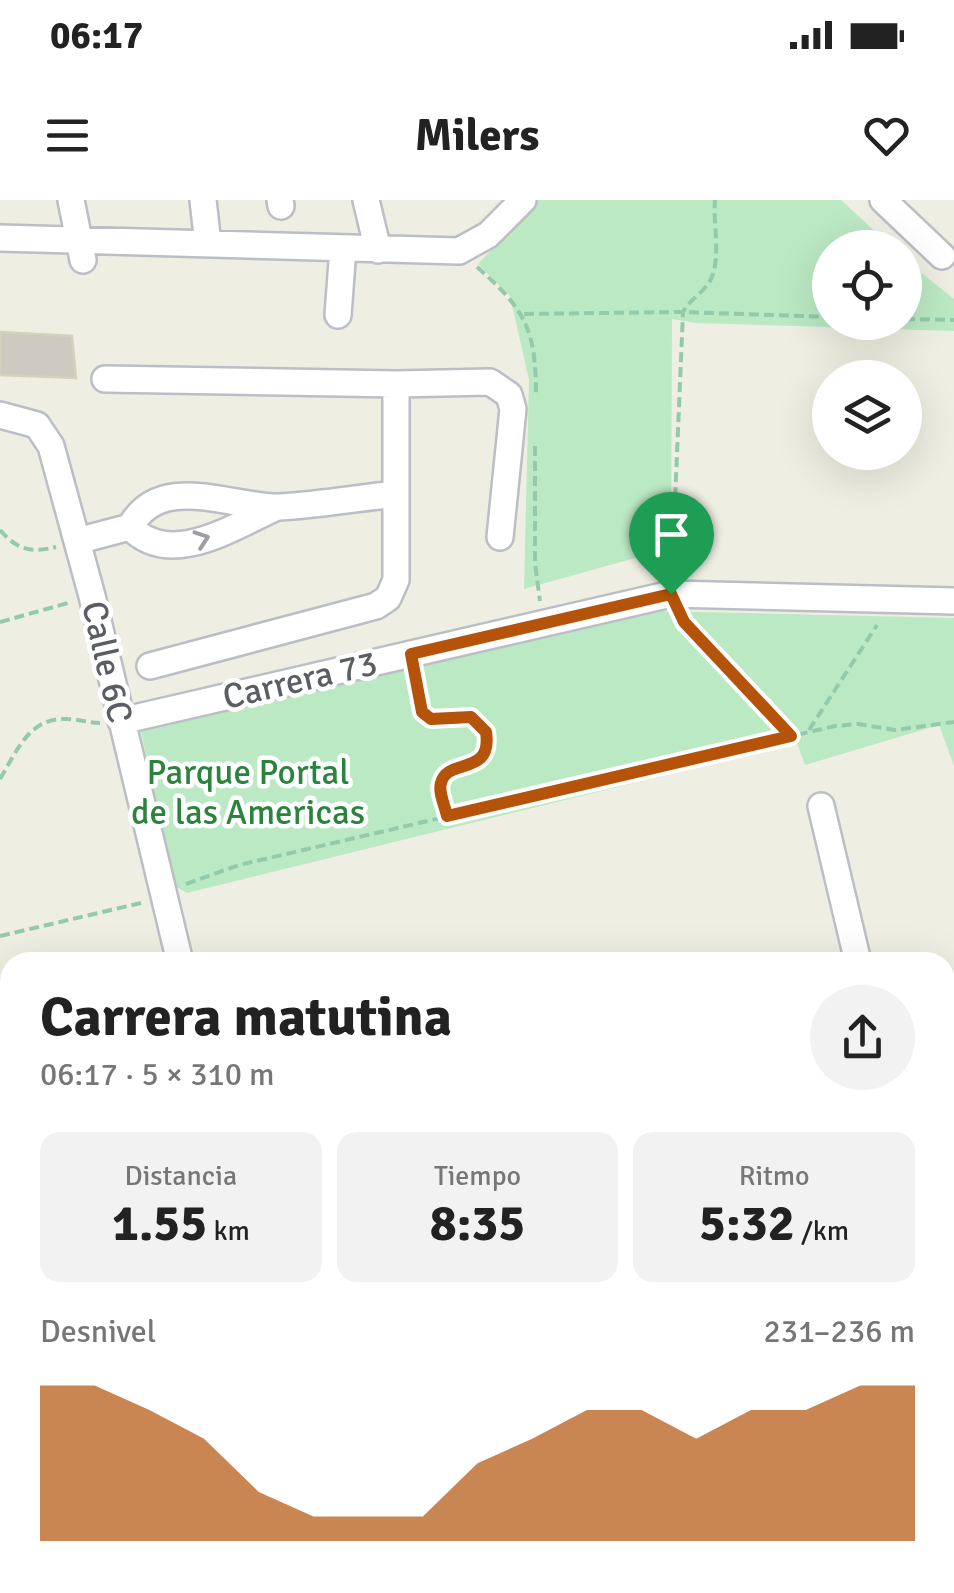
<!DOCTYPE html>
<html lang="es">
<head>
<meta charset="utf-8">
<style>
  :root { --surface:#fff; --page:#f2f2f2; --text:#222; --muted:#767676; --accent:#b45309 }
  body { margin:0; font-family:Signika,sans-serif; background:var(--page); color:var(--text); height:100vh; display:flex; flex-direction:column; font-size:38px; white-space:nowrap }
  * { box-sizing:border-box; margin:0 }
  p { font-size:32px; color:var(--muted) }
  .icon { flex:none; width:55px; height:55px; fill:none; stroke:currentColor; stroke-width:2; stroke-linecap:round; stroke-linejoin:round }
  .map { position:relative; flex:1; overflow:hidden }
  .sheet { position:absolute; left:0px; top:752px; width:955px; height:642px; display:flex; flex-direction:column; background:var(--surface); border-radius:30px 30px 0 0; box-shadow:0 10px 40px #0002 }
  .sheet>* { flex:none }
  .controls { position:absolute; left:812px; top:30px; display:grid; gap:20px }
  .controls a { display:grid; place-items:center; width:110px; height:110px; border-radius:50%; background:var(--surface); box-shadow:0 10px 40px #0002; font-size:50px }
  .pin { position:absolute; display:grid; place-items:center; width:85px; height:85px; color:#fff; margin:-102px -42px; border-radius:50% 50% 50% 0; rotate:-45deg; box-shadow:0 0 10px #0007 }
  .pin .icon { rotate:45deg }
  .round { display:grid; place-items:center; flex:none; width:105px; height:105px; border-radius:52px; background:var(--page) }
  .summary { display:flex; align-items:center; justify-content:space-between; height:170px; padding:0 40px }
  h1 { font-size:55px; font-weight:800; line-height:75px }
  .metrics { display:grid; grid-template-columns:repeat(3,1fr); gap:15px; height:170px; padding:10px 40px }
  .metrics div { display:grid; align-content:center; border-radius:20px; background:var(--page); text-align:center }
  .metrics b { font-size:50px; font-weight:800 }
  .metrics small { font-size:28px; font-weight:400 }
  .metrics p { font-size:28px }
  .chart { height:280px; padding:20px 40px }
  .chart p { display:flex; justify-content:space-between }
  .chart svg { width:100%; height:180px; margin-top:10px; fill:var(--accent); opacity:.7 }
  .status { display:flex; justify-content:space-between; align-items:center; height:70px; padding:0 50px; background:var(--surface); direction:ltr }
  .status svg { height:28px; fill:currentColor }
  header { display:flex; justify-content:space-between; align-items:center; height:130px; padding:0 40px; background:var(--surface); font-size:45px; font-weight:800 }
  .map>svg:first-child { display:block }
</style>
</head>
<body>
<div class="status"><b>06:17</b><svg viewBox="0 0 49 12"><path d="M0 12V9h3v3zM5 12V6h3v6zM10 12V3h3v9zM15 12V0h3v12zM26 1h20v11H26zM47 4h2v5h-2z"/></svg></div>
<header><svg class="icon" aria-label="menu" viewBox="0 0 24 24"><path d="M4 6h16M4 12h16M4 18h16"/></svg>Milers<svg class="icon" aria-label="heart" viewBox="0 0 24 24"><path d="M12 20l-8-8c-3-5 5-10 8-4 3-6 11-1 8 4z"/></svg></header>
<div class="map">
<svg width="954" height="1393" viewBox="0 0 954 1393">
  <rect width="100%" height="100%" fill="#efeee2"/>
  <path fill="#bbe9c3" d="M 539,0 L 841,0 L 892,47 L 830,48 L 830,122 L 905,122 L 905,60 L 954,99 L 954,131 L 696,123 L 672,119 L 671,348 L 524,389 L 529,180 L 510,96 L 478,64 Z
    M 658,411 L 954,418 L 954,566 L 939,525 L 805,565 L 797,543 L 187,693 L 173,685 L 141,531 Z
    M 0,1322 L 10,1327 L 10,1385 L 85,1385 L 91,1393 L 0,1393 Z"/>
  <path fill="#cccac1" stroke="#d4d1bf" stroke-width="2.5" d="M 0,132 L 72,136 L 76,178 L 0,175 Z
    M 425,1385 L 490,1385 L 492,1393 L 427,1393 Z"/>
  <g fill="none" stroke-linecap="round" stroke-linejoin="round">
    <g stroke="#bcbec5" stroke-width="30">
      <path id="minor" d="M 71,0 L 83,60
        M 203,0 L 208,44
        M 280,0 L 281,6
        M 366,0 L 378,50
        M 883,0 L 942,56
        M 0,38 L 459,51 L 488,35 L 523,0
        M 338,115 L 343,48
        M 105,179 L 396,184 L 490,182 L 509,195 L 513,209 L 500,337
        M 0,215 L 37,225 L 51,246 L 92,396 L 180,762
        M 130,327 C 171,369 232,327 277,307
        M 77,341 L 130,327 C 161,271 230,308 280,307 C 318,305 358,298 396,294
        M 150,466 L 376,406 L 388,398 L 396,380 L 396,184
        M 121,521 L 671,394 L 954,401
        M 821,606 L 858,762
        M 945,951 L 954,949
        M 945,1135 L 954,1174"/>
    </g>
    <g stroke="#f0cc00" stroke-width="42">
      <path id="highway" d="M 0,1264 L 10,1269
        M 0,1306 L 10,1311
        M 103,1385 L 107,1393
        M 144,1385 L 148,1393"/>
    </g>
    <path stroke="#94caac" stroke-width="4" stroke-dasharray="10 5" stroke-linecap="butt" d="M 477,67 C 526,110 536,130 536,196
      M 524,114 L 683,112 L 830,117
      M 905,119 L 954,120
      M 535,246 L 535,363 L 540,401
      M 0,330 C 17,350 31,353 56,347
      M 672,372 L 683,112 C 691,97 708,91 713,74 C 720,52 713,23 715,0
      M 682,419 L 791,536
      M 0,422 L 68,403
      M 416,478 L 422,512 L 431,519 L 471,517 L 486,532 C 493,577 447,557 441,582 C 438,592 444,606 447,616
      M 809,530 L 877,425
      M 0,579 C 17,551 29,517 67,519 C 78,519 89,523 100,523
      M 186,684 L 239,665 L 835,526 L 858,524 L 895,530 L 954,522
      M 0,736 L 141,703
      M 0,906 L 10,881
      M 0,1107 L 10,1104
      M 945,1380 L 954,1379
      M 411,1385 L 413,1393
      M 889,1393 L 923,1385"/>
    <use href="#minor" stroke="#fff" stroke-width="25"/>
    <use href="#highway" stroke="#fff488" stroke-width="38"/>
  </g>
  <defs><path id="oneway-chevron" d="M-2-3.5L2.5 0L-2 3.5" fill="none" stroke-width="1.6" stroke-linecap="round" stroke-linejoin="round" transform="scale(2.5)"/></defs>
  <use stroke="#9c9ea2" href="#oneway-chevron" transform="translate(202 339) rotate(-19)"/>
  <g fill="none" stroke-linecap="round" stroke-linejoin="round">
    <g stroke="#fff" stroke-width="20">
      <path id="route" d="M 671,394 L 684,422 L 791,536 L 447,616 C 445,606 438,592 441,583 C 447,557 493,577 486,532 L 471,517 L 431,519 L 422,512 L 411,454 Z"/>
    </g>
    <use href="#route" stroke="#b45309" stroke-width="12"/>
  </g>
  <g text-anchor="middle" dominant-baseline="central" stroke-width="9" stroke-linejoin="round" paint-order="stroke">
    <g font-size="35" fill="#5a5d64" stroke="#fff">
      <text transform="translate(107 462) rotate(77)">Calle 6C</text>
      <text transform="translate(300 480) rotate(-13)">Carrera 73</text>
    </g>
    <g font-size="35" fill="#2b833d" stroke="#fff">
      <text x="248" y="572">Parque Portal<tspan x="248" dy="40">de las Americas</tspan></text>
    </g>
  </g>
</svg>
<div class="controls">
<a><svg class="icon" aria-label="locate" viewBox="0 0 24 24"><circle cx="12" cy="12" r="6"/><path d="M12 2v4M12 18v4M2 12h4M18 12h4"/></svg></a>
<a><svg class="icon" aria-label="layers" viewBox="0 0 24 24"><path d="M12 4l9 5-9 5-9-5zM3 14l9 5 9-5"/></svg></a>
</div>
<div class="pin" style="left:671px;top:394px;background:#1e9e55"><svg class="icon" aria-label="arrive" viewBox="0 0 24 24"><path d="M6 21V4h12l-3 4 3 4H6"/></svg></div>
<section class="sheet">
<div class="summary"><div><h1>Carrera matutina</h1><p>06:17 · 5 × 310 m</p></div><a class="round"><svg class="icon" aria-label="share" viewBox="0 0 24 24"><path d="M12 15V3M7 8l5-5 5 5M5 13v7h14v-7"/></svg></a></div>
<div class="metrics">
<div><p>Distancia</p><b>1.55<small> km</small></b></div>
<div><p>Tiempo</p><b>8:35</b></div>
<div><p>Ritmo</p><b>5:32<small> /km</small></b></div>
</div>
<div class="chart"><p><span>Desnivel</span>231–236 m</p>
<svg viewBox="0 0 160 44" preserveAspectRatio="none"><path d="M0 44V6L10 6L20 12L30 19L40 32L50 38L60 38L70 38L80 25L90 19L100 12L110 12L120 19L130 12L140 12L150 6L160 6V44z"/></svg>
</div>
</section>
</div>
</body>
</html>
